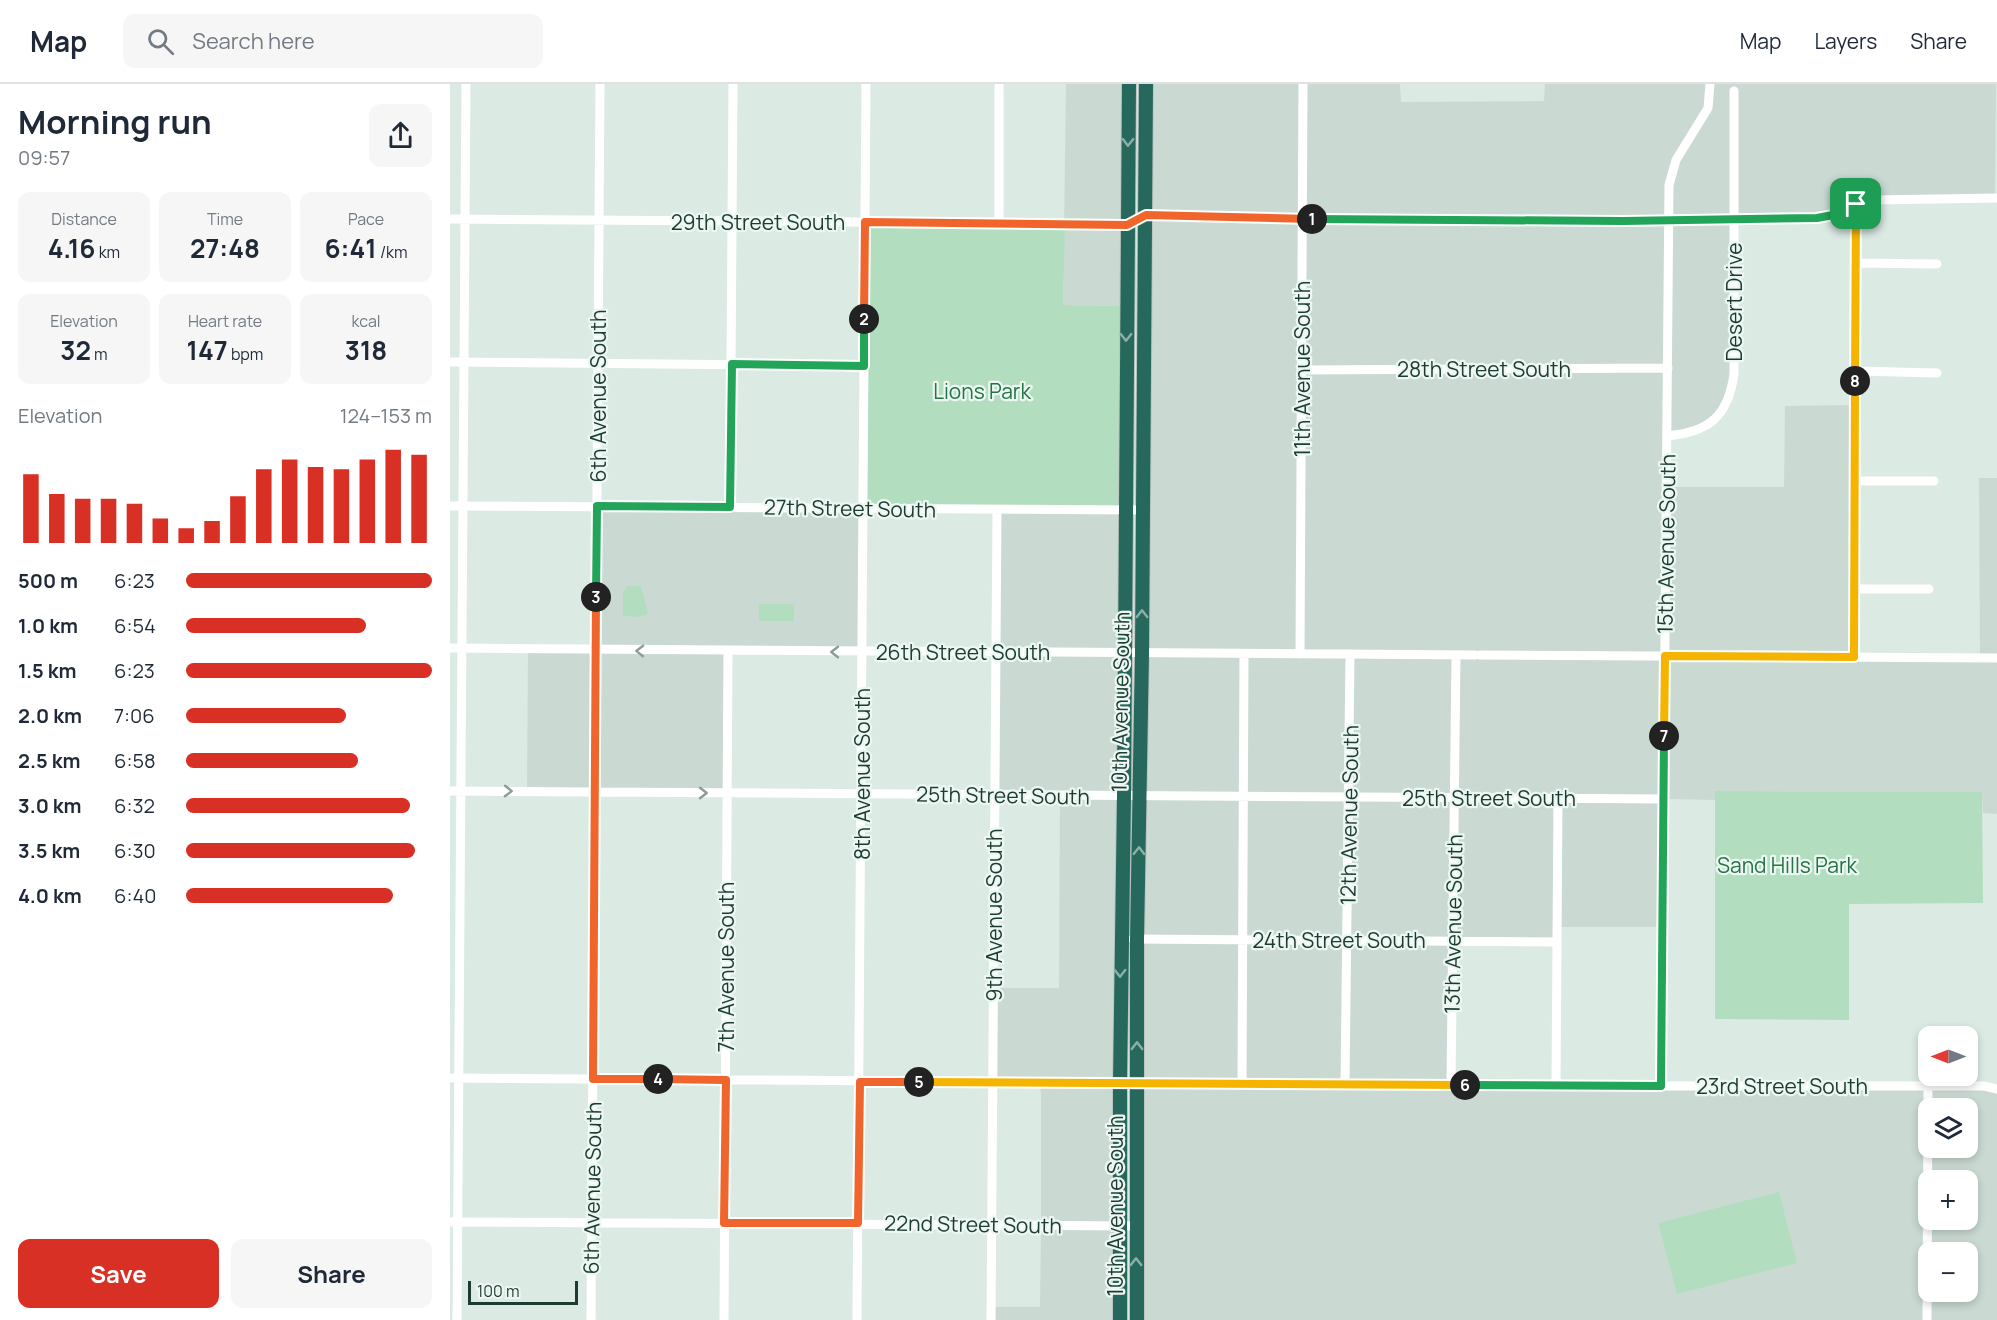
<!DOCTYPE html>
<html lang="en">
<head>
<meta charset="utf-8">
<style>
  :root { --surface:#fff; --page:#f6f6f7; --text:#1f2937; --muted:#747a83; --line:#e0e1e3; --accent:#d93025 }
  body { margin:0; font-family:Manrope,sans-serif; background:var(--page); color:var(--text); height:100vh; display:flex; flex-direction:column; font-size:22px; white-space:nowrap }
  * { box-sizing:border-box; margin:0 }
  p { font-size:20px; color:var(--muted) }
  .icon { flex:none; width:33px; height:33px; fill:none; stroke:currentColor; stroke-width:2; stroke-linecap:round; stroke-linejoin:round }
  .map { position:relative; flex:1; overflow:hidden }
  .drawer { display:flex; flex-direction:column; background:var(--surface); width:450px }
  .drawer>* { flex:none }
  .needle { width:39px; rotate:270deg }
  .fabs { position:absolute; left:1468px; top:942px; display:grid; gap:12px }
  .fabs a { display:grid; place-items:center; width:60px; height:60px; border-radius:12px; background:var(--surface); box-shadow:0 3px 9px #0003; font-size:30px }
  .scale { position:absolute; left:18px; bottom:15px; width:110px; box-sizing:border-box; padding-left:6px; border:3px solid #1d3a33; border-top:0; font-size:16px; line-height:21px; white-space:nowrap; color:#1d3a33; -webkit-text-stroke:4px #ecf7f2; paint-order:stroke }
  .pin { position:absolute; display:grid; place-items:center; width:51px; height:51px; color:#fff; margin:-26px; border-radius:12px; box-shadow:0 3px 9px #0006 }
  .km { position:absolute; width:30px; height:30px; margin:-15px; border-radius:50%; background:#222; color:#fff; font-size:16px; line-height:30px; text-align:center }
  .round { display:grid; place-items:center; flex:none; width:63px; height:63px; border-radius:12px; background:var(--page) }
  .headline { display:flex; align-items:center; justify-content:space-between; height:102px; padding:0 18px }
  h1 { font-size:33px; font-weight:700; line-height:45px }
  .metrics { display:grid; grid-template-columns:repeat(3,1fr); gap:9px; height:102px; padding:6px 18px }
  .metrics div { display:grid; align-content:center; border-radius:12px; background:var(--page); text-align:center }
  .metrics b { font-size:26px; font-weight:700 }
  .metrics small { font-size:16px; font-weight:400 }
  .metrics p { font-size:16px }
  .chart { height:168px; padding:12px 18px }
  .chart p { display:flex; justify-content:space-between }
  .chart svg { width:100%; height:108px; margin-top:6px; stroke:var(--accent); stroke-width:6 }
  .primary-button { display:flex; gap:12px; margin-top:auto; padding:12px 18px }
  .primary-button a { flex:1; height:69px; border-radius:12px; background:var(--accent); color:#fff; font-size:24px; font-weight:700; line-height:69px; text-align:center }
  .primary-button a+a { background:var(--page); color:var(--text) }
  ul { padding:0 18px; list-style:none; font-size:20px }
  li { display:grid; grid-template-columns:96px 72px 1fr; align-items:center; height:45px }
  li i { height:15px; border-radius:8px; background:var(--accent) }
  header { display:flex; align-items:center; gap:36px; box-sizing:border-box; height:84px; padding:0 30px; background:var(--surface); border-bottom:2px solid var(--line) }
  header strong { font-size:28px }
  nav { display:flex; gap:33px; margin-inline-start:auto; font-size:21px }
  .search { width:420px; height:54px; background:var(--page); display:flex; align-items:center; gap:15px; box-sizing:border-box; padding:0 21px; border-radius:12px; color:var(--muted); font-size:22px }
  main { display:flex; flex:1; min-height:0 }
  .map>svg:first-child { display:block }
</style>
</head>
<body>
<header>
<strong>Map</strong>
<div class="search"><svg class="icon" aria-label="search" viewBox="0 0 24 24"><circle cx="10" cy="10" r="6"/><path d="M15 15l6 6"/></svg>Search here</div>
<nav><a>Map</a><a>Layers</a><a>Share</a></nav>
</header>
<main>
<section class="drawer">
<div class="headline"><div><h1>Morning run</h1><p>09:57</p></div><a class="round"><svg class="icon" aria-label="share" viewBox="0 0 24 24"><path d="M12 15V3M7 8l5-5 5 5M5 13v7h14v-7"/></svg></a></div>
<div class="metrics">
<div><p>Distance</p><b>4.16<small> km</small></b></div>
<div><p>Time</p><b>27:48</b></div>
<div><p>Pace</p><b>6:41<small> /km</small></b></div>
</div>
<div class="metrics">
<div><p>Elevation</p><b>32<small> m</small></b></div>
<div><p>Heart rate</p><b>147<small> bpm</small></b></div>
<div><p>kcal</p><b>318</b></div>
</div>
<div class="chart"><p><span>Elevation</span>124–153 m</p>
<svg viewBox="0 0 160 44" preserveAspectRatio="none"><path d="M5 44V16M15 44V24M25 44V26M35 44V26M45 44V28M55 44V34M65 44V38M75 44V35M85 44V25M95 44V14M105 44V10M115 44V13M125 44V14M135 44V10M145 44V6M155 44V8"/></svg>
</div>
<ul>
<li><b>500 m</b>6:23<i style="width:100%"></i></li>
<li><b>1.0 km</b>6:54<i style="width:73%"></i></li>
<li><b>1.5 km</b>6:23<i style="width:100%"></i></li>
<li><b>2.0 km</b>7:06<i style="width:65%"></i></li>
<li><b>2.5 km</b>6:58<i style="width:70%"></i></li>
<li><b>3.0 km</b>6:32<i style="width:91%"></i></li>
<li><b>3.5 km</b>6:30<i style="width:93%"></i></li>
<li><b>4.0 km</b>6:40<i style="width:84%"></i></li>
</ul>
<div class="primary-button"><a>Save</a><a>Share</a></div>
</section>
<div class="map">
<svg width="1547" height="1236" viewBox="0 0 1547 1236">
  <rect width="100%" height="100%" fill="#dceae4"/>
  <path fill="#cadad3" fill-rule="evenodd" d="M 616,0 L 679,0 L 676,222 L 613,221 Z
    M 696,0 L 950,0 L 951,18 L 1094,17 L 1095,0 L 1546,0 L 1545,114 L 1424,116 L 1383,131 L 1284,135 L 1284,290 L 1264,337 L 1217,352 L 1217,403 L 1334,403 L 1335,322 L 1405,321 L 1404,573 L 1530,573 L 1529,394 L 1547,394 L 1547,730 L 1533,729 L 1532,708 L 1266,707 L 1265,716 L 1214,715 L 1213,843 L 1108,843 L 1107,858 L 1003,858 L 1001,1000 L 1547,1005 L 1547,1236 L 685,1236 ZM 1479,1024 L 1518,1024 L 1518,1064 L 1479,1064 ZM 1479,1096 L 1518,1096 L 1518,1136 L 1479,1136 ZM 1479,1168 L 1518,1168 L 1518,1208 L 1479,1208 Z
    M 147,422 L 414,425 L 413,568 L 278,567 L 277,709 L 77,707 L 78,565 L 146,566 Z
    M 547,426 L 676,427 L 670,1236 L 541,1236 L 541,1223 L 590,1223 L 591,1142 L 591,1010 L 589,998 L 543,998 L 544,904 L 609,904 L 610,712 L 545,711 Z"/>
  <path fill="#b2debf" d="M 415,138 L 615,140 L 613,221 L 676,222 L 676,427 L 414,425 Z
    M 178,502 L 191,502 L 198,530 L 190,533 L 173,532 L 173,508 Z
    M 309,520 L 344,520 L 344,537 L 309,537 Z
    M 1265,707 L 1532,708 L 1533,819 L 1399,820 L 1399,936 L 1265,935 Z
    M 1329,1108 L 1347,1179 L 1227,1210 L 1208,1139 Z"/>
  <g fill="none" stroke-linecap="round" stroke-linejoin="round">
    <g stroke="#bbc4c2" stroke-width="16">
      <path id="highway" d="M 670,1236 L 670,998 L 674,712 L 679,0
        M 687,1236 L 687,855 L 692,569 L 696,0"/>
    </g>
    <path stroke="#fff" stroke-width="9" d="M 0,135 L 677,140 L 696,131 L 853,135 L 1173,137 L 1367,134 C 1387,130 1404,120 1424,116 L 1547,114
      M 549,139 L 549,0
      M 1405,179 L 1487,180
      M 0,278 L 414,282
      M 851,286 L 1218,284
      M 1405,287 L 1487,289
      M 1217,352 C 1259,348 1278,333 1284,290 L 1284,7
      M 1405,397 L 1484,397
      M 0,422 L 692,426
      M 280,423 L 283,0
      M 1405,505 L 1479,505
      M 0,564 L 1025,571
      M 850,570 L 853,0
      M 1030,571 L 1547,574
      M 1404,573 L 1406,120
      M 0,707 L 1214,715
      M 683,855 L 1107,858
      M 0,994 L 1211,1002 L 1534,1002 L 1547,1005
      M 792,999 L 794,570
      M 895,1000 L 900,570
      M 1001,1000 L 1006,571
      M 1106,1001 L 1108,714
      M 1211,1002 L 1219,101 L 1226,76 L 1258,24 L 1260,0
      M 0,1138 L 686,1142
      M 7,1236 L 16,0
      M 141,1236 L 150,0
      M 274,1236 L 278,567
      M 407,1236 L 416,0
      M 541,1236 L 547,426
      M 1477,1236 L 1478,1002"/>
    <use href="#highway" stroke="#27685c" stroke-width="14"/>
  </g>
  <defs><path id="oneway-chevron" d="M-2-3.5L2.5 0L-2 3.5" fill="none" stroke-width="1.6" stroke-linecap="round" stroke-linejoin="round" transform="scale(1.5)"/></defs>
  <g stroke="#8ab0a7">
    <use href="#oneway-chevron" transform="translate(678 58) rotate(91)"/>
    <use href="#oneway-chevron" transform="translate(676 253) rotate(90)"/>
    <use href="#oneway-chevron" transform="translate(692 530) rotate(-90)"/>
    <use href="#oneway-chevron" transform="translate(689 767) rotate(-89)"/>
    <use href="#oneway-chevron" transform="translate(670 889) rotate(90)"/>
    <use href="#oneway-chevron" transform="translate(687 962) rotate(-90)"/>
    <use href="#oneway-chevron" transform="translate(686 1178) rotate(-90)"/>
  </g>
  <g stroke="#8e9c99">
    <use href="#oneway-chevron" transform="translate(190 567) rotate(-179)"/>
    <use href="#oneway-chevron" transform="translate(385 568) rotate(-180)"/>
    <use href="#oneway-chevron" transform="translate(58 707) rotate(1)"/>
    <use href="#oneway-chevron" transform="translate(253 709)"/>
  </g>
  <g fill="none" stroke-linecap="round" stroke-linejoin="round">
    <g stroke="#fff" stroke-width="12">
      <path id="split-1" d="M 862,135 L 1173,137 L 1367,134 L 1383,131 L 1406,120"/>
    </g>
    <g stroke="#fff" stroke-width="12">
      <path id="split-2" d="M 414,235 L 415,138 L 677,141 L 696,131 L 862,135"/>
    </g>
    <g stroke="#fff" stroke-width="12">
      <path id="split-3" d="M 146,513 L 147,422 L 280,423 L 282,280 L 414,282 L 414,235"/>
    </g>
    <g stroke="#fff" stroke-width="12">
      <path id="split-4" d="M 146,513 L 143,995 L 208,995"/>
    </g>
    <g stroke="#fff" stroke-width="12">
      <path id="split-5" d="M 208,995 L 276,996 L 274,1139 L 408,1139 L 410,998 L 469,998"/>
    </g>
    <g stroke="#fff" stroke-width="12">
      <path id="split-6" d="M 469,998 L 1015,1001"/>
    </g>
    <g stroke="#fff" stroke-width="12">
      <path id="split-7" d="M 1015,1001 L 1211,1002 L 1214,652"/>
    </g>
    <g stroke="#fff" stroke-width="12">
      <path id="split-8" d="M 1214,652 L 1215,572 L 1404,573 L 1405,297"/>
    </g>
    <g stroke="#fff" stroke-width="12">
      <path id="split-9" d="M 1405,297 L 1406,120"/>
    </g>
    <use href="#split-1" stroke="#22a559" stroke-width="8"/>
    <use href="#split-2" stroke="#f0652b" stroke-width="8"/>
    <use href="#split-3" stroke="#22a559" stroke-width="8"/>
    <use href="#split-4" stroke="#f0652b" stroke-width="8"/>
    <use href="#split-5" stroke="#f0652b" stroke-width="8"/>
    <use href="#split-6" stroke="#f5b400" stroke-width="8"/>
    <use href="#split-7" stroke="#22a559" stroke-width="8"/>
    <use href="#split-8" stroke="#f5b400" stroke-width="8"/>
    <use href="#split-9" stroke="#f5b400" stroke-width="8"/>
  </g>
  <g text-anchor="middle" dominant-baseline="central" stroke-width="4.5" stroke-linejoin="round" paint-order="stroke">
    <g font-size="21" fill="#1d3a33" stroke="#ecf7f2">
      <text x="308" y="138">29th Street South</text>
      <text transform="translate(1284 218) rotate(-90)">Desert Drive</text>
      <text transform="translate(852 285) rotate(-90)">11th Avenue South</text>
      <text x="1034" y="285">28th Street South</text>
      <text transform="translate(148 312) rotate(-90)">6th Avenue South</text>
      <text transform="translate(400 424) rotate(1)">27th Street South</text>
      <text transform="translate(1216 460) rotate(-89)">15th Avenue South</text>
      <text x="513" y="568">26th Street South</text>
      <text transform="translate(670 618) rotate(-89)">10th Avenue South</text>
      <text transform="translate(412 690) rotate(-90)">8th Avenue South</text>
      <text transform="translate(553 711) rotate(1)">25th Street South</text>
      <text x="1039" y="714">25th Street South</text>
      <text transform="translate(899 731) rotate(-89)">12th Avenue South</text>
      <text transform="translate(544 831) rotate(-90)">9th Avenue South</text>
      <text transform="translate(1003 840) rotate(-89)">13th Avenue South</text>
      <text x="889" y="856">24th Street South</text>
      <text transform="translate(276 883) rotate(-90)">7th Avenue South</text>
      <text x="1332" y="1002">23rd Street South</text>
      <text transform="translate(142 1104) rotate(-89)">6th Avenue South</text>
      <text transform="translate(665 1122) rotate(-90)">10th Avenue South</text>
      <text transform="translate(523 1140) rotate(1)">22nd Street South</text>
    </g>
    <g font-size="21" fill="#247445" stroke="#ecf7f2">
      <text x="532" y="307">Lions Park</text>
      <text x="1337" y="781">Sand Hills Park</text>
    </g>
  </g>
</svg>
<div class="fabs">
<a><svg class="needle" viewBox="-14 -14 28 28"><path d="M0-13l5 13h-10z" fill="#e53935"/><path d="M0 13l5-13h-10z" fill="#747a83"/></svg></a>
<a><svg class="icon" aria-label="layers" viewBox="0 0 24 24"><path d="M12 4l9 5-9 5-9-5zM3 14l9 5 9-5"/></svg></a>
<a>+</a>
<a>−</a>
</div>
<div class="scale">100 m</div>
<div class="pin" style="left:1406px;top:120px;background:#1e9e55"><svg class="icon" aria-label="arrive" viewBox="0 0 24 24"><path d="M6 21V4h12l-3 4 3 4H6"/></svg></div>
<b class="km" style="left:862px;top:135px">1</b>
<b class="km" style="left:414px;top:235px">2</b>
<b class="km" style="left:146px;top:513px">3</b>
<b class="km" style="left:208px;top:995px">4</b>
<b class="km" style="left:469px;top:998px">5</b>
<b class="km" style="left:1015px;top:1001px">6</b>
<b class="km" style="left:1214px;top:652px">7</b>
<b class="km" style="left:1405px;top:297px">8</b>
</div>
</main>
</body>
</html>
